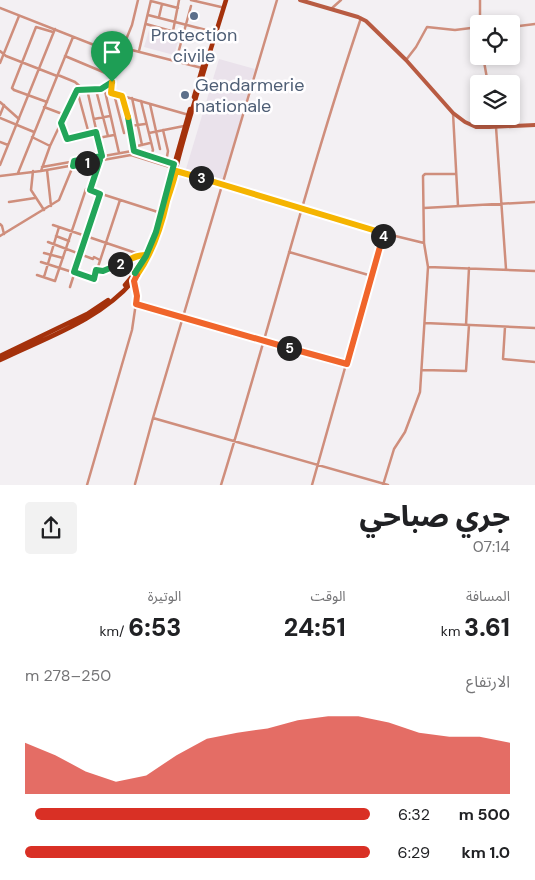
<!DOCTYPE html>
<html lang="ar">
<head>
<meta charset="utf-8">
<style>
  :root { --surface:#fff; --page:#f2f2f2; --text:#202124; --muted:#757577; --accent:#d93025 }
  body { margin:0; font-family:"DM Sans","Noto Sans Arabic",sans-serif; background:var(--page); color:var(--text); direction:rtl; height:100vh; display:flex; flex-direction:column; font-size:19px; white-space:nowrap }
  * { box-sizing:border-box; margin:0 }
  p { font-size:16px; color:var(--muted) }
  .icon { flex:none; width:28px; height:28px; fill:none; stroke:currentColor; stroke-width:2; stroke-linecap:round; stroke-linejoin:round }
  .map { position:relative; height:485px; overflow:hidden; direction:ltr }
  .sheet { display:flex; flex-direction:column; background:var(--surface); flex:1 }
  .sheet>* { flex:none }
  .buttons { position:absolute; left:470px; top:15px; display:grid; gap:10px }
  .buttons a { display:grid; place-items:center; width:50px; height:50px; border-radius:5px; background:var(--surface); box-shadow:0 2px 8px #0003; font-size:25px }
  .pin { position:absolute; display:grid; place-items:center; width:42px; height:42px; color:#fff; margin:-51px -21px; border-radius:50% 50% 50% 0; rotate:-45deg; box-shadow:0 0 5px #0007 }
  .pin .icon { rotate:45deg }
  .km { position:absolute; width:25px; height:25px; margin:-12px; border-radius:50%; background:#222; color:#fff; font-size:14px; line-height:25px; text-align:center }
  .round { display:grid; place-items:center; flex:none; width:52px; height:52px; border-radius:5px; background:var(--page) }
  .headline { display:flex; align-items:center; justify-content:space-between; height:85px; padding:0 25px }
  h1 { font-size:28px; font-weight:800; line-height:38px }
  .figures { display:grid; grid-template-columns:repeat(3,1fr); gap:8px; height:85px; padding:5px 25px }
  .figures div { display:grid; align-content:center }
  .figures b { font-size:25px; font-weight:800 }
  .figures small { font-size:14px; font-weight:400 }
  .figures p { font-size:14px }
  .chart { height:140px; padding:10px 25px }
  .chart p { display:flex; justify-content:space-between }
  .chart svg { width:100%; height:90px; margin-top:5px; fill:var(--accent); opacity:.7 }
  ul { padding:0 25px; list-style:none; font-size:16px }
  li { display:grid; grid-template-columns:80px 60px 1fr; align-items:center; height:38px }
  li i { height:12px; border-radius:6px; background:var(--accent) }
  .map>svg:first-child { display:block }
</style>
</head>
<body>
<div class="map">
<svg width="535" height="485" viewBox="0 0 535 485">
  <rect width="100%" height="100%" fill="#f3f0f3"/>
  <path fill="#eae2eb" d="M 150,27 L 180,35 L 174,55 L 144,47 Z
    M 219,59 L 255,69 L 223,180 L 186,169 Z"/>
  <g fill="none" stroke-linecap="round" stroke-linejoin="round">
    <path stroke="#cf8e7c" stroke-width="2.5" d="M 191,0 L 221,7
      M 480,0 L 480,24
      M 151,1 L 178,8
      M 0,8 L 122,56
      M 331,9 L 341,0
      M 148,15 L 214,32
      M 159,17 L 162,4
      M 146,24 L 182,34
      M 511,27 L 535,24
      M 173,31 L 179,0
      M 124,48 L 125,42 L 132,25 L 138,0
      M 0,51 L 6,56 L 57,76
      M 139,51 L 151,0
      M 65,56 L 115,77
      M 483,56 L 488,84
      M 406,60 L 416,47 L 427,27 L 455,30 L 479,27
      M 176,61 L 191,6
      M 0,63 L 19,16
      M 58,75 L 75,82 L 83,89
      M 87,89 L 102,156
      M 77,90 L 89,134
      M 96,90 L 108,136
      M 105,91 L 189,115
      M 105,91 L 119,153
      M 111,93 L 112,83
      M 114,94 L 124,133
      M 122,96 L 130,126 L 134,151
      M 132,98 L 142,145
      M 141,101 L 153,150 L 150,157
      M 0,102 L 19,119
      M 47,102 L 14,90 L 12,88 L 36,27 L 53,32
      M 150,104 L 160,149
      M 44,107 L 65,115
      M 453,113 L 458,206
      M 0,115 L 4,105
      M 0,118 L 34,132
      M 94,119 L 110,116
      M 62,124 L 67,139 L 96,132
      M 130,126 L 145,124
      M 489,127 L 489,116
      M 496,127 L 506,269
      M 163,130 L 168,151 L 166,162
      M 149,133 L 184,126
      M 32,137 L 50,146
      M 98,138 L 114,135
      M 0,142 L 8,145
      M 133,147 L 150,143
      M 74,163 L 74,164 L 73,164 L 73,163 Z
      M 0,165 L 55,29
      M 42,167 L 132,151 L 174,164
      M 47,170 L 51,206
      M 33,171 L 31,190 L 44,210
      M 41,171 L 50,146 L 76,91 C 82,87 88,90 95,90 C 116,90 120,64 124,48 L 202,68
      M 176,171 L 383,233 L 424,243
      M 18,173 L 73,37
      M 0,176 L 41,171 L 131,155 L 173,168
      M 90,190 L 100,160
      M 9,202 L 35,198
      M 424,208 L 535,202
      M 0,224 L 2,226 L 4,234
      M 53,225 L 139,254
      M 0,236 L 59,200 L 73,166
      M 56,236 L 69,241
      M 48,242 L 93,259 L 94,257 L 100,260
      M 289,252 L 372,276
      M 44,253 L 63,258
      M 41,262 L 94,279 L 120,200
      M 428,267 L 535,271
      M 96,270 C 112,273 131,254 145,255
      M 37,275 L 55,281 L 86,189 L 161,213
      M 44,277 L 59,227
      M 70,287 L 100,193
      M 136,304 L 347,364
      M 425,323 L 535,328
      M 466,325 L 469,268
      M 505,327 L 503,359 L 535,362
      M 422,370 L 466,371 L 469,325
      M 153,418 L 388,485
      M 135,484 L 153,418 L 277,0
      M 87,485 L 132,330 L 137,296 L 134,281
      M 221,485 C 269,330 309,172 361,18
      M 312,485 L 383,233
      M 383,485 L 394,449 L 405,432 L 420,392 L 428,267 L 424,243 L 423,176 L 425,174 L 456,174"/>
    <path stroke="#b85b42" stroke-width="4" d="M 300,0 L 358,17 L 366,21 L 406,60 L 453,113 L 465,122 L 476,127 L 489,127 L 535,125"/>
    <path stroke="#a4310b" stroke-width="4.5" d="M 194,97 L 203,66
      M 169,183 L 190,109
      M 125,285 C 147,260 156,232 165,200
      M 0,356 L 87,314 L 108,300
      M 0,360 C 45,338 100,320 133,281 C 159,249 167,206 176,168 C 190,112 209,56 226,0"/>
  </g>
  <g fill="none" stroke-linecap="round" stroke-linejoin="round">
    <g stroke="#fff" stroke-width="10">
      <path id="split-1" d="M 87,163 L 73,166 L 74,161 L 102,156 L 96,132 L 67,139 L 61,123 L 77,90 L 101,89 L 112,82"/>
    </g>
    <g stroke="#fff" stroke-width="10">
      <path id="split-2" d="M 87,163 L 100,160 L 90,190 L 100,194 L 74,272 L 94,279 L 96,270 L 103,271 L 120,264"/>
    </g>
    <g stroke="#fff" stroke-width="10">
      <path id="split-3" d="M 120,264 C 129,260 137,254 147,255 L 135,273 L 137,275 C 153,252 161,228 167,201 C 170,191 174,181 176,171 L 201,178"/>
    </g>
    <g stroke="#fff" stroke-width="10">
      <path id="split-4" d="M 201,178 L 383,233 L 383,236"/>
    </g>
    <g stroke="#fff" stroke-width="10">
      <path id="split-5" d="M 289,348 L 347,364 L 383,236"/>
    </g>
    <g stroke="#fff" stroke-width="10">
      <path id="split-6" d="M 135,273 L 137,275 L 134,281 L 137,296 L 136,304 L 289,348"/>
    </g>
    <g stroke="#fff" stroke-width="10">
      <path id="split-7" d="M 128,117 L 134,151 L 174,164 L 156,232 L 146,256 L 135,273"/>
    </g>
    <g stroke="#fff" stroke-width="10">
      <path id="split-8" d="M 112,82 L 111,93 L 122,96 L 128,117"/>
    </g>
    <use href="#split-1" stroke="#22a559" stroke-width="6"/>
    <use href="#split-2" stroke="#22a559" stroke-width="6"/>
    <use href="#split-3" stroke="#f5b400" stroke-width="6"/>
    <use href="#split-4" stroke="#f5b400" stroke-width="6"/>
    <use href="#split-5" stroke="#f0652b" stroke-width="6"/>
    <use href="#split-6" stroke="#f0652b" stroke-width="6"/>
    <use href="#split-7" stroke="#22a559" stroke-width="6"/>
    <use href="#split-8" stroke="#f5b400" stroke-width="6"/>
  </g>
  <g fill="#5c6f8a" stroke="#fffeff" stroke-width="2">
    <circle cx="194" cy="16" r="5"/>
    <circle cx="185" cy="95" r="5"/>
  </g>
  <g text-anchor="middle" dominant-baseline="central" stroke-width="5" stroke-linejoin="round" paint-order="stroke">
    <g font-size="18" fill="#4e5e75" stroke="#fffeff">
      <text x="194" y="35">Protection<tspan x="194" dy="21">civile</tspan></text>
      <text x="195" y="85" text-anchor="start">Gendarmerie<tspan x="195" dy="21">nationale</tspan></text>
    </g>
  </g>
</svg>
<div class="buttons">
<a><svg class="icon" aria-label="locate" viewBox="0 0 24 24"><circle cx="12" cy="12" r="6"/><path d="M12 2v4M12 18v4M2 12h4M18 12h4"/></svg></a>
<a><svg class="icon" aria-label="layers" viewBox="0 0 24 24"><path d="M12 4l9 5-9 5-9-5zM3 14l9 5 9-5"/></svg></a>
</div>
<div class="pin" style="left:112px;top:82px;background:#1e9e55"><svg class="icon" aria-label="arrive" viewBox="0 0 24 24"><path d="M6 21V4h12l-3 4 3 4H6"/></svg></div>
<b class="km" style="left:87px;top:163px">1</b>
<b class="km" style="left:120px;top:264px">2</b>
<b class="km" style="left:201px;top:178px">3</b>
<b class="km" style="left:383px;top:236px">4</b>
<b class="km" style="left:289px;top:348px">5</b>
</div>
<section class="sheet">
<div class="headline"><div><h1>جري صباحي</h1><p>07:14</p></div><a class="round"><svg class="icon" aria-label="share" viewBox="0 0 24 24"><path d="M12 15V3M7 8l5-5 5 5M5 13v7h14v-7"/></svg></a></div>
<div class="figures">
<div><p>المسافة</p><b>3.61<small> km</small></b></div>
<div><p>الوقت</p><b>24:51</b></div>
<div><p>الوتيرة</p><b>6:53<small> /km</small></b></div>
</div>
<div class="chart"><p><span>الارتفاع</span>250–278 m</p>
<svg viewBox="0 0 160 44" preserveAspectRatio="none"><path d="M0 44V19L10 25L20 33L30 38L40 35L50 25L60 17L70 14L80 12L90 8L100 6L110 6L120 9L130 14L140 16L150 16L160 19V44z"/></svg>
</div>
<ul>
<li><b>500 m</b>6:32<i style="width:97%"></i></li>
<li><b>1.0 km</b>6:29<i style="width:100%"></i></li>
</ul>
</section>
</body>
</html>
